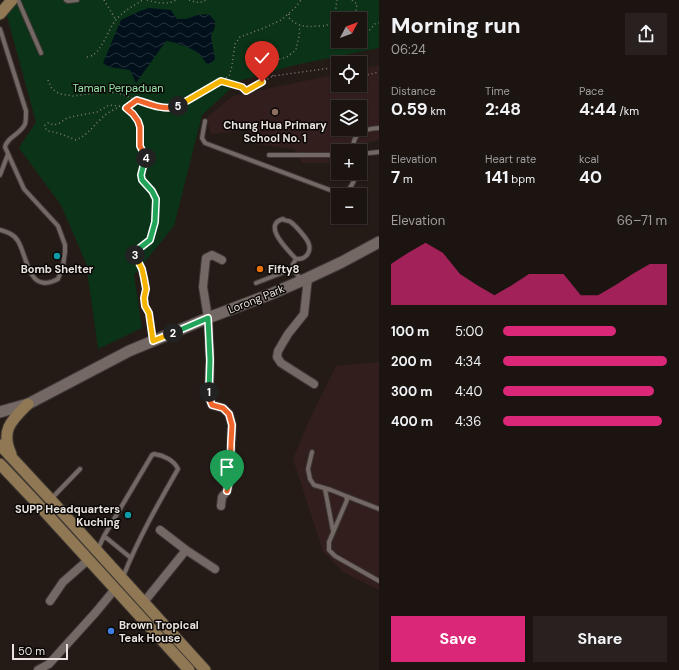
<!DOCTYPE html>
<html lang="en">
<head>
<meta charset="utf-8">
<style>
  :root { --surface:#1b1411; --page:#28211f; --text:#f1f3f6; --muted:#a09e9f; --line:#393331; --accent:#db2777 }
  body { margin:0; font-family:"DM Sans",sans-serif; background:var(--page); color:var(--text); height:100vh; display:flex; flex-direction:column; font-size:15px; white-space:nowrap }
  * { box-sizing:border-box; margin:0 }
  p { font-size:13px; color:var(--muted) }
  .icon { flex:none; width:22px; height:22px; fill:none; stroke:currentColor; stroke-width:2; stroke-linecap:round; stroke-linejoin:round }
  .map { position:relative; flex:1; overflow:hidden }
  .details { display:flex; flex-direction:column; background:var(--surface); width:300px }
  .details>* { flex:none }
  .needle { width:26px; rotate:49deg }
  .tools { position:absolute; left:331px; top:12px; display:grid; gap:8px }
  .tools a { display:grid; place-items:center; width:36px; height:36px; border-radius:0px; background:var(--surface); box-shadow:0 1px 3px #0004,0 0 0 1px var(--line); font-size:20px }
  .scale { position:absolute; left:12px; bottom:10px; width:56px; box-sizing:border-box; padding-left:4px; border:2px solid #e9e3df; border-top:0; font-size:11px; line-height:14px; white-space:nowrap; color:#e9e3df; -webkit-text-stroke:3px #0a0705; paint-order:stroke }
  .pin { position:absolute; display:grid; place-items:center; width:34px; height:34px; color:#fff; margin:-41px -17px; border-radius:50% 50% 50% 0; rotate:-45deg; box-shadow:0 0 4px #0007 }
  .pin .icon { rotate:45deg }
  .km { position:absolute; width:20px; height:20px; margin:-10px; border-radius:50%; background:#222; color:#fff; font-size:11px; line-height:20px; text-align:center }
  .round { display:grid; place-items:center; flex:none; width:42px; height:42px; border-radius:0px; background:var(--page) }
  .headline { display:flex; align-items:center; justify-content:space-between; height:68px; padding:0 12px }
  h1 { font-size:22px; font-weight:700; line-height:30px }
  .metrics { display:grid; grid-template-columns:repeat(3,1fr); gap:6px; height:68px; padding:4px 12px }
  .metrics div { display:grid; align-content:center }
  .metrics b { font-size:17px; font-weight:700 }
  .metrics small { font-size:11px; font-weight:400 }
  .metrics p { font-size:11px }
  .chart { height:112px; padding:8px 12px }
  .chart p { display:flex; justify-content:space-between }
  .chart svg { width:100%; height:72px; margin-top:4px; fill:var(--accent); opacity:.7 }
  .primary-button { display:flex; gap:8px; margin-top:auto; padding:8px 12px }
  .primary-button a { flex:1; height:46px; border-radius:0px; background:var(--accent); color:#fff; font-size:16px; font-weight:700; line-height:46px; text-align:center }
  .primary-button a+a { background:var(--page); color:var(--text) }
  ul { padding:0 12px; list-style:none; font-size:13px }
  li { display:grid; grid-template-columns:64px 48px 1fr; align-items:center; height:30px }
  li i { height:10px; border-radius:5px; background:var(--accent) }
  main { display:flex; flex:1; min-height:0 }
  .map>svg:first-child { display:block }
</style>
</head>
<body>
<main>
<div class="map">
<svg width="379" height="670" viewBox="0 0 379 670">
  <defs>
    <pattern id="water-waves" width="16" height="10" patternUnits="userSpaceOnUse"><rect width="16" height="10" fill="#01101b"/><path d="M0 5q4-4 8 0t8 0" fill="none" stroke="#26333c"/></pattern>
  </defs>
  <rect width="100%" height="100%" fill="#241b17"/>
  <path fill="#321f1d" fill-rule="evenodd" d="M 379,65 L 379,140 L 356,145 L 357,151 L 338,151 L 338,163 L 302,163 L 294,149 L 255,144 L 249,130 L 211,134 L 206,118 L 233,96 L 338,74 L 338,85 L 360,85 L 360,69 ZM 338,107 L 360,107 L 360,129 L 338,129 Z
    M 379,362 L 379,590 L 343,572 L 323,551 L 293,459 L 307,425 L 336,366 Z"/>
  <path fill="#0b3318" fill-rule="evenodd" d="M 16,0 L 379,0 L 379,48 L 295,65 L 239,81 L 202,115 L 174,226 L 134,275 L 142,328 L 98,349 L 86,263 L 61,205 L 19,148 L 36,122 L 5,9 ZM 338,19 L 360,19 L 360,41 L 338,41 Z"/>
  <path fill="url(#water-waves)" d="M 149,8 L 171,10 L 177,19 L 186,19 L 198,15 L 209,14 L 215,21 L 215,27 L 211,36 L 215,59 L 210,64 L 206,63 C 203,59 201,55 198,53 C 192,48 174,42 166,41 L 136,83 L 130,70 L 109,67 L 103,63 L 121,20 L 140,11 Z"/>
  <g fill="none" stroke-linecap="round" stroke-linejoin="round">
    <g stroke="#3d3733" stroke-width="6">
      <path id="service" d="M 18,0 L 41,53
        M 66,0 L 68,1 L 77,0
        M 0,29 L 26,111 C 26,115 26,121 25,124 C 21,134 7,137 5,147 L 24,189 L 58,226 L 65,245 L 65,252 L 63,266 L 58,279 C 28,295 28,258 18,241 C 14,234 7,232 0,230
        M 205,121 L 202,138 L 205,143 L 338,193 C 338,193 344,193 344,193 C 351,190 355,179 357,173
        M 353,151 C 352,133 363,129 379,128
        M 360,154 L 379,152
        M 269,155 L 338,155
        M 0,175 L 8,154
        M 283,219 C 283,220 288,221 289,221 C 293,223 296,227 299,230 C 305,237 314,246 307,255 C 303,259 301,259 296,259 C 289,251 261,225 283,219 Z
        M 296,259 L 293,264 L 292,269 L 302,280
        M 256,283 L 292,269
        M 312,452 L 308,469 L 310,479 L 314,485 L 331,490 L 346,496 L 347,500 L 329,542 L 329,550 L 335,556 L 379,581
        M 325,489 L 333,531
        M 346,496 L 379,509
        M 51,499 L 80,469
        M 104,536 L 131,558
        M 98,549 L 104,536 L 152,455 L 154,454 C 163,455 174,460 178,469 C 158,504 138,539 123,577"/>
    </g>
    <g stroke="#3d3733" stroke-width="10">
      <path id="minor" d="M 308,278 L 304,314 L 288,334 L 278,351 L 277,357 L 281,363 L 314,384
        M 221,506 L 222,497 L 227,491 L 230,478 L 231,443 L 232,425 L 229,414 L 223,408 L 212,405 L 210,400 L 209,392 L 210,360 L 208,318 L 203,287 L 206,258 L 212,255 L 222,260
        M 160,530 L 186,550 L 215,569
        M 50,601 L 63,582 L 88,560
        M 144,602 L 186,550
        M 38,670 L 49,664 L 96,612 L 115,589"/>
    </g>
    <g stroke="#3d3733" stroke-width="13">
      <path id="tertiary" d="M 0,412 L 28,404 L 129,351 L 208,318 L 271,294 L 308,278 L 342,262 L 379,242"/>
    </g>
    <g stroke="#3d3733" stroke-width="13">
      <path id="secondary" d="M 0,14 L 12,0
        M 0,445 L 51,500 L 205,670
        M 11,454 C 0,430 12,420 28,404
        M 0,464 L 35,501 L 189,670"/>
    </g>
    <path stroke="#837c78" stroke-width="1.5" stroke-dasharray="1 3" stroke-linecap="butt" d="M 104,0 L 116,20
      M 147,0 C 156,3 168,5 176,0
      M 189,0 C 195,2 200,4 206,0
      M 352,0 L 357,4 L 356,10 L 357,19
      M 289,14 L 289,18 C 299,27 305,27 318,26 C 324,26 328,26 332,21 C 337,16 335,7 337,0
      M 360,29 L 363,32 L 367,33 L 375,24 L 379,23
      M 87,57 C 89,56 92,56 93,55 C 101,51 109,29 115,21 C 122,12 133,6 143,0
      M 360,73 L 367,75 L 379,72
      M 273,76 L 270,62 L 287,57 L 296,50 C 297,42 301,34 299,26
      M 48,80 L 52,89 L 60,94 L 73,96 L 103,92 L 118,93 L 151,105 L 172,108 L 181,104 L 201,94 L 229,76 L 232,66 L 235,44 L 240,37 L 264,28 L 281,20 L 295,8 L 301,0
      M 221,81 L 242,87 L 246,91 L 273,76 L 338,67
      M 120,106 C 114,110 106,113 101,119 C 91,128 89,134 76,140 L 58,133 L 48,131 L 45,128 L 45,125 L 48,123 L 54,125 L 60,123 L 65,119 L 71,117 L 97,112 L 109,105 L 120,106 L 127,108 L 137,100
      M 127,108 L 133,114 L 138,121 L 140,127 L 140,146 L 147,159 C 143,166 141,172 141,180 C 147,185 153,191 155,198 C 158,204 154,232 151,239 C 148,243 140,247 136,251 L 135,256 L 142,269 L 144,278 L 146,289 L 144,298 L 145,306 L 149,313 L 152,331"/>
    <use href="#service" stroke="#736863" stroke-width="4"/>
    <use href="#minor" stroke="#736863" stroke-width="8"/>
    <use href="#tertiary" stroke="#736863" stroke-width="11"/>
    <use href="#secondary" stroke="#8f7853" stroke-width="11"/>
  </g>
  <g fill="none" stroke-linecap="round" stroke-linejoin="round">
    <g stroke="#fff" stroke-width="8">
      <path id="split-1" d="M 209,392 L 210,400 L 212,405 L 223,408 L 229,414 L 232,425 L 231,443 L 230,478 L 227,491"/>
    </g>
    <g stroke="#fff" stroke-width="8">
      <path id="split-2" d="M 173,333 L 208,318 L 210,360 L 209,392"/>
    </g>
    <g stroke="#fff" stroke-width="8">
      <path id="split-3" d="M 135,255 L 142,269 L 144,278 L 146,289 L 144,298 L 145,306 L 149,313 L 153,341 L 173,333"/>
    </g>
    <g stroke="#fff" stroke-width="8">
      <path id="split-4" d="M 135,255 L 136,251 L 150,240 L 155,222 L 156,199 L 152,191 L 142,180 L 141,175 L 143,167 L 147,160 L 146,158"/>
    </g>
    <g stroke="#fff" stroke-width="8">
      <path id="split-5" d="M 146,158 L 140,146 L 140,127 L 138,121 L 133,114 L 126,108 L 137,100 C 149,104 165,111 178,106"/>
    </g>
    <g stroke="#fff" stroke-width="8">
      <path id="split-6" d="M 178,106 L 221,81 L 242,87 L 246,91 L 262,82"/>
    </g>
    <use href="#split-1" stroke="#f0652b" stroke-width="5"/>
    <use href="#split-2" stroke="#22a559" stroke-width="5"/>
    <use href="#split-3" stroke="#f5b400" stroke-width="5"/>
    <use href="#split-4" stroke="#22a559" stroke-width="5"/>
    <use href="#split-5" stroke="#f0652b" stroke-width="5"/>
    <use href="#split-6" stroke="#f5b400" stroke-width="5"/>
  </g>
  <circle fill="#8d6e63" stroke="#0a0705" stroke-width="1.5" cx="275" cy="112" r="4"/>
  <g fill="#0f9aa8" stroke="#0a0705" stroke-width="1.5">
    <circle cx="57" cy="256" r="4"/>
    <circle cx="128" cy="515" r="4"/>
  </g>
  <circle fill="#e8710a" stroke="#0a0705" stroke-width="1.5" cx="260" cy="269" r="4"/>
  <circle fill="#3f7fe0" stroke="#0a0705" stroke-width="1.5" cx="111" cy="631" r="4"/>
  <g text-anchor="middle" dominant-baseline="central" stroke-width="3" stroke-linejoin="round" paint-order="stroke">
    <g font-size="11" fill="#97e4a9" stroke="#0a0705">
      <text x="118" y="88">Taman Perpaduan</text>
    </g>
    <g font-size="11" font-weight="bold" fill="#e9e3df" stroke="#0a0705">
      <text x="275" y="125">Chung Hua Primary<tspan x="275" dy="13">School No. 1</tspan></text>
      <text x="57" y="269">Bomb Shelter</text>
      <text x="268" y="269" text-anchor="start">Fifty8</text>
      <text x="120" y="509" text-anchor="end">SUPP Headquarters<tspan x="120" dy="13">Kuching</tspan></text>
      <text x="119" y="625" text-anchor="start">Brown Tropical<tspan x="119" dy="13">Teak House</tspan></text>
    </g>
    <g font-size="11" fill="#e9e3df" stroke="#0a0705">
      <text transform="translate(256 299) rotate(-22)">Lorong Park</text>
    </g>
  </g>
</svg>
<div class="tools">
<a><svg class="needle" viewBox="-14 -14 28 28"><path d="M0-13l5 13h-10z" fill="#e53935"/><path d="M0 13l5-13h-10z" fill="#a09e9f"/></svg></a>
<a><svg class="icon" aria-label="locate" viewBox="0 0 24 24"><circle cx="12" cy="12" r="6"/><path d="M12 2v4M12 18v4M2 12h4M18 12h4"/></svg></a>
<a><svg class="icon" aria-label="layers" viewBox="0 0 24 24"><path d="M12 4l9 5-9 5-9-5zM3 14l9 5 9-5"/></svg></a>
<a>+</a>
<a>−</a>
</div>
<div class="scale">50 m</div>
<div class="pin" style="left:227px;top:491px;background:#1e9e55"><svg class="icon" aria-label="arrive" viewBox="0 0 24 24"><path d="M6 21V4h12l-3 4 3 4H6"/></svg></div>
<div class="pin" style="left:262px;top:82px;background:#d93025"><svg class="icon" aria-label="check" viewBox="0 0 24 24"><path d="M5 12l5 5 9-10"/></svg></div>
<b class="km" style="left:209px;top:392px">1</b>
<b class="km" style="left:173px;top:333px">2</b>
<b class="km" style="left:135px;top:255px">3</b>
<b class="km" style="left:146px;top:158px">4</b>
<b class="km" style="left:178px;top:106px">5</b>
</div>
<section class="details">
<div class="headline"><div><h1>Morning run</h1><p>06:24</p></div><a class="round"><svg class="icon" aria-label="share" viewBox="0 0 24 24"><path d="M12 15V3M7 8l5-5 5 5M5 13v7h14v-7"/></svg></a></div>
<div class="metrics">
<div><p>Distance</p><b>0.59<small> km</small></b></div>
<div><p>Time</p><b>2:48</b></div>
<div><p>Pace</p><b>4:44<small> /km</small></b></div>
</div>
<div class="metrics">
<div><p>Elevation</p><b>7<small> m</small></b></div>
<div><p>Heart rate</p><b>141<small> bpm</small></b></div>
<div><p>kcal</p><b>40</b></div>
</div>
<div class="chart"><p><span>Elevation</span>66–71 m</p>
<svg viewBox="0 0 160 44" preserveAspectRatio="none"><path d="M0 44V19L10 12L20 6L30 12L40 25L50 32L60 38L70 32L80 25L90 25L100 25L110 38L120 38L130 32L140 25L150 19L160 19V44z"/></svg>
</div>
<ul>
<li><b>100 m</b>5:00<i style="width:69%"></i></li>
<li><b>200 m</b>4:34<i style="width:100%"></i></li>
<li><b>300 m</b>4:40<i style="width:92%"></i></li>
<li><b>400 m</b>4:36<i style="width:97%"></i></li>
</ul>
<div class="primary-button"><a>Save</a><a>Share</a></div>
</section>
</main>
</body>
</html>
